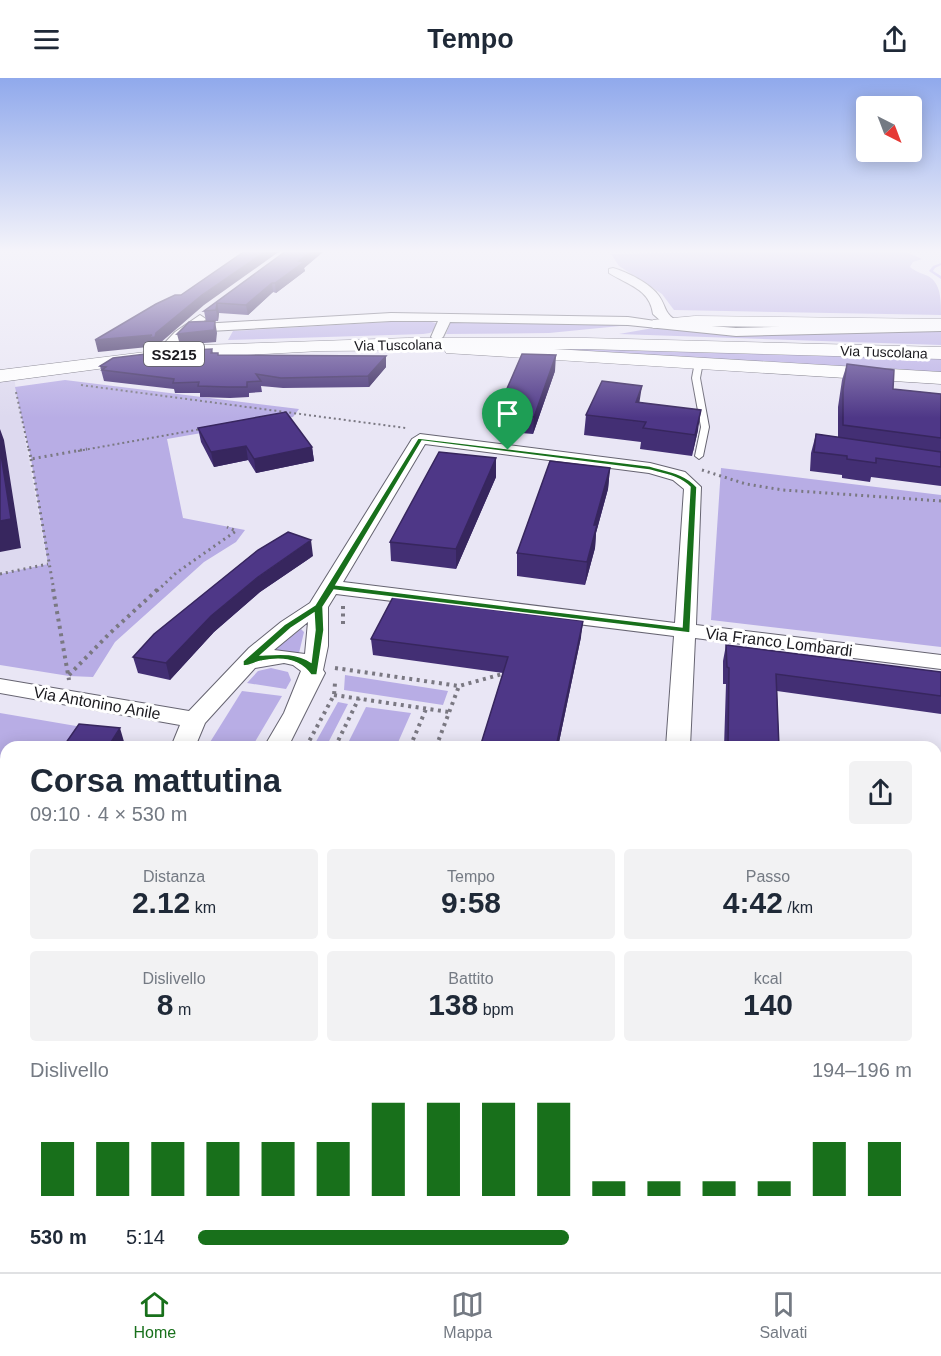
<!DOCTYPE html>
<html lang="it">
<head>
<meta charset="utf-8">
<style>
  :root { --surface:#fff; --page:#f2f2f3; --text:#1f2937; --muted:#747a83; --line:#e0e1e3; --accent:#18701b }
  body { margin:0; font-family:Helvetica,sans-serif; background:var(--page); color:var(--text); height:100vh; display:flex; flex-direction:column; font-size:22px; white-space:nowrap }
  * { box-sizing:border-box; margin:0 }
  p { font-size:20px; color:var(--muted) }
  .icon { flex:none; width:33px; height:33px; fill:none; stroke:currentColor; stroke-width:2; stroke-linecap:round; stroke-linejoin:round }
  .map { position:relative; flex:1; overflow:hidden }
  .panel { position:absolute; left:0px; top:663px; width:942px; height:531px; display:flex; flex-direction:column; background:var(--surface); border-radius:18px 18px 0 0; box-shadow:0 3px 15px #0003 }
  .panel>* { flex:none }
  .needle { width:39px; rotate:138deg }
  .buttons { position:absolute; left:856px; top:18px; display:grid; gap:12px }
  .buttons a { display:grid; place-items:center; width:66px; height:66px; border-radius:6px; background:var(--surface); box-shadow:0 3px 15px #0003; font-size:30px }
  .pin { position:absolute; display:grid; place-items:center; width:51px; height:51px; color:#fff; margin:-62px -26px; border-radius:50% 50% 50% 0; rotate:-45deg; box-shadow:0 0 6px #0007 }
  .pin .icon { rotate:45deg }
  .round { display:grid; place-items:center; flex:none; width:63px; height:63px; border-radius:6px; background:var(--page) }
  .overview { display:flex; align-items:center; justify-content:space-between; height:102px; padding:0 30px }
  h1 { font-size:33px; font-weight:800; line-height:45px }
  .stats { display:grid; grid-template-columns:repeat(3,1fr); gap:9px; height:102px; padding:6px 30px }
  .stats div { display:grid; align-content:center; border-radius:6px; background:var(--page); text-align:center }
  .stats b { font-size:30px; font-weight:800 }
  .stats small { font-size:16px; font-weight:400 }
  .stats p { font-size:16px }
  .chart { height:168px; padding:12px 30px }
  .chart p { display:flex; justify-content:space-between }
  .chart svg { width:100%; height:108px; margin-top:6px; stroke:var(--accent); stroke-width:6 }
  ul { padding:0 30px; list-style:none; font-size:20px }
  li { display:grid; grid-template-columns:96px 72px 1fr; align-items:center; height:45px }
  li i { height:15px; border-radius:8px; background:var(--accent) }
  header { display:flex; justify-content:space-between; align-items:center; height:78px; padding:0 30px; background:var(--surface); font-size:27px; font-weight:800 }
  .tab-bar { display:flex; justify-content:space-around; align-items:center; height:84px; border-top:2px solid var(--line); background:var(--surface); font-size:16px; color:var(--muted) }
  .tab-bar a { display:grid; justify-items:center; gap:3px }
  .tab-bar .active { color:var(--accent) }
  .map>svg:first-child { display:block }
</style>
</head>
<body>
<header><svg class="icon" aria-label="menu" viewBox="0 0 24 24"><path d="M4 6h16M4 12h16M4 18h16"/></svg>Tempo<svg class="icon" aria-label="share" viewBox="0 0 24 24"><path d="M12 15V3M7 8l5-5 5 5M5 13v7h14v-7"/></svg></header>
<div class="map">
<svg width="941" height="1194" viewBox="0 0 941 1194">
  <rect width="100%" height="100%" fill="#e9e6f5"/>
  <path fill="#ddd9ef" d="M 14,300 L 48,486 L 0,496 L 0,302 Z"/>
  <path fill="#b8ade5" d="M 780,173 L 904,173 L 922,181 L 913,184 L 910,189 C 916,194 921,195 928,198 C 941,205 941,222 941,237 L 674,232 L 662,216 L 619,188 L 611,176 Z
    M 422,242 L 436,245 L 436,250 L 430,255 L 423,256 L 228,262 L 233,253 Z
    M 451,243 L 640,246 L 549,255 L 446,256 Z
    M 653,250 L 685,252 L 941,251 L 941,267 L 619,256 Z
    M 592,268 L 941,279 L 941,294 L 497,270 Z
    M 65,302 L 299,331 L 293,339 L 167,361 L 183,440 L 245,452 L 236,464 L 204,484 L 115,564 L 93,599 L 69,598 L 0,587 L 0,496 L 48,486 L 31,381 L 15,309 Z
    M 721,390 L 941,417 L 941,569 L 711,542 Z
    M 301,551 L 304,554 L 299,575 L 275,572 Z
    M 271,590 L 288,594 L 291,602 L 286,611 L 247,605 L 258,593 Z
    M 345,597 L 448,613 L 443,627 L 344,612 Z
    M 242,613 L 282,618 L 252,669 L 207,669 Z
    M 338,624 L 348,626 L 326,669 L 313,669 Z
    M 366,629 L 411,635 L 396,669 L 346,669 Z
    M 0,635 L 82,649 L 69,669 L 6,669 L 6,765 L 0,779 Z"/>
  <g fill="none" stroke-linecap="round" stroke-linejoin="round">
    <path fill="#ac98f1" fill-rule="evenodd" d="M 941,185 L 941,187 L 935,190 L 933,193 L 941,198 L 941,201 L 929,193 L 933,188 Z"/>
    <g stroke="#666471" stroke-width="2">
      <path id="lane" d="M 699,282 L 703,284 L 700,300 L 709,349 L 703,378 L 699,381 L 695,378 L 701,349 L 692,300 L 695,284 Z"/>
    </g>
    <g stroke="#666471" stroke-width="2">
      <path id="street" d="M 613,190 C 627,194 650,205 659,218 C 666,228 664,234 674,241 L 675,245 L 736,250 L 941,245 L 941,253 L 736,258 L 628,247 L 450,244 L 443,259 L 437,263 L 431,259 L 438,243 L 391,243 L 191,254 L 170,274 L 160,274 L 159,271 L 175,254 L 200,237 L 206,241 L 201,246 L 391,235 L 628,239 L 662,244 L 653,236 C 650,211 628,207 609,195 L 609,191 Z
        M 420,356 L 650,385 L 685,394 L 701,409 L 696,547 L 941,577 L 941,591 L 695,560 L 690,669 L 666,669 L 674,558 L 336,516 L 328,529 L 328,568 L 323,592 L 325,595 L 288,669 L 264,669 L 284,635 L 301,593 L 293,587 L 284,585 L 255,590 L 205,645 L 195,669 L 171,669 L 180,647 L 0,615 L 0,601 L 189,633 L 249,570 L 281,544 L 310,525 L 412,361 ZM 425,366 L 649,395 L 673,402 L 684,411 L 675,545 L 343,504 ZM 308,544 L 305,576 L 274,572 Z
        M 936,1008 L 941,1009 L 941,1043 L 936,1042 Z
        M 6,1048 L 6,1092 L 0,1094 L 0,1050 Z
        M 619,1188 L 659,1188 L 659,1194 L 619,1194 Z"/>
    </g>
    <g stroke="#666471" stroke-width="1">
      <path id="secondary" d="M 695,238 L 941,241 L 941,251 L 695,248 L 653,250 L 650,246 L 653,242 Z
        M 453,265 L 941,294 L 941,306 L 446,275 L 444,271 L 446,267 Z"/>
    </g>
    <g stroke="#666471" stroke-width="1">
      <path id="primary" d="M 408,260 L 586,260 L 941,269 L 941,281 L 586,271 L 320,273 L 173,281 L 0,304 L 0,292 L 202,267 Z"/>
    </g>
    <path stroke="#7a7882" stroke-width="2" stroke-dasharray="2 3" stroke-linecap="butt" d="M 81,307 L 406,350
      M 16,314 L 29,373
      M 78,373 L 201,351"/>
    <path stroke="#7a7882" stroke-width="3" stroke-dasharray="2 4" stroke-linecap="butt" d="M 29,371 L 31,381 L 87,371
      M 31,381 L 54,513
      M 702,392 L 746,406 L 783,412 L 941,423
      M 0,496 L 48,486
      M 157,513 L 176,495 L 236,453 L 227,449"/>
    <path stroke="#7a7882" stroke-width="4" stroke-dasharray="3 4.5" stroke-linecap="butt" d="M 53,511 L 69,602
      M 343,528 L 343,547
      M 335,590 L 459,608
      M 69,597 L 109,556 L 158,511
      M 334,617 L 449,634
      M 306,669 L 334,617 L 335,605
      M 335,669 L 359,620
      M 410,669 L 426,631
      M 436,669 L 459,608 L 506,595"/>
    <use href="#lane" fill="#fff" fill-rule="evenodd"/>
    <use href="#street" fill="#fff" fill-rule="evenodd"/>
    <use href="#secondary" fill="#fff" fill-rule="evenodd"/>
    <use href="#primary" fill="#fff" fill-rule="evenodd"/>
  </g>
  <path fill="#432f74" d="M 286,173 L 324,173 L 304,190 L 305,193 L 276,215 L 273,214 L 248,237 L 219,235 L 218,243 L 206,243 L 204,233 Z
    M 212,271 L 213,275 L 218,277 L 386,289 L 369,309 L 283,310 L 261,308 L 262,314 L 249,315 L 249,319 L 230,320 L 200,319 L 200,315 L 175,315 L 174,311 L 104,303 L 100,288 Z
    M 847,286 L 893,311 L 941,316 L 941,408 L 871,399 L 870,404 L 842,400 L 842,397 L 810,393 L 811,375 L 816,356 L 838,359 L 838,329 L 842,302 Z
    M 555,293 L 533,356 L 496,353 L 496,336 Z
    M 640,325 L 698,352 L 692,378 L 640,371 L 641,364 L 584,357 L 586,337 Z
    M 198,350 L 312,369 L 314,383 L 256,395 L 248,382 L 214,389 L 201,364 Z
    M 496,380 L 496,399 L 456,491 L 391,483 L 390,464 Z
    M 610,390 L 608,411 L 596,455 L 595,470 L 585,507 L 517,498 L 517,475 Z
    M 313,478 L 260,514 L 214,554 L 170,602 L 138,595 L 133,579 Z
    M 581,559 L 558,669 L 480,669 L 503,595 L 373,577 L 371,561 Z
    M 726,567 L 941,594 L 941,636 L 777,613 L 779,669 L 724,669 L 726,606 L 723,606 L 723,583 Z
    M 6,772 L 6,919 L 0,920 L 0,785 Z
    M 937,890 L 941,891 L 941,967 L 937,966 L 936,962 L 936,892 Z
    M 941,1099 L 941,1194 L 878,1194 L 850,1188 L 936,1188 Z
    M 718,1188 L 814,1188 L 814,1194 L 718,1194 Z"/>
  <path fill="#37265e" d="M 266,173 L 280,173 L 204,227 L 159,266 L 157,270 L 148,271 L 148,269 L 98,274 L 95,262 L 202,217 Z
    M 312,173 L 324,173 L 304,190 L 305,193 L 276,215 L 275,205 Z
    M 272,205 L 273,214 L 248,237 L 246,227 Z
    M 217,225 L 219,235 L 218,243 L 216,232 Z
    M 215,243 L 217,255 L 216,264 L 180,267 L 177,256 Z
    M 556,277 L 555,293 L 533,356 L 534,339 Z
    M 386,278 L 386,289 L 369,309 L 368,298 Z
    M 642,308 L 639,327 L 633,344 L 636,324 Z
    M 701,332 L 698,352 L 692,378 L 695,357 Z
    M 0,351 L 4,362 L 21,470 L 0,474 Z
    M 246,368 L 248,382 L 214,389 L 211,374 Z
    M 312,369 L 314,383 L 256,395 L 254,381 Z
    M 496,380 L 496,399 L 456,491 L 456,471 Z
    M 610,390 L 608,411 L 596,455 L 595,470 L 585,507 L 587,484 L 594,447 Z
    M 311,462 L 313,478 L 260,514 L 214,554 L 170,602 L 166,585 L 211,538 L 258,499 Z
    M 583,543 L 581,559 L 558,669 L 556,669 Z
    M 120,650 L 125,667 L 124,669 L 108,669 Z
    M 149,1188 L 164,1188 L 161,1194 L 147,1194 Z
    M 422,1188 L 425,1188 L 425,1194 L 420,1194 Z"/>
  <path fill="#4e3787" stroke="#37265e" stroke-width="1.5" d="M 245,173 L 266,173 L 202,217 L 156,255 L 155,259 L 146,260 L 152,257 L 95,262 L 156,226 L 175,217 L 181,217 Z
    M 286,173 L 312,173 L 299,183 L 304,184 L 275,205 L 272,205 L 246,227 L 217,225 L 216,232 L 204,233 Z
    M 215,243 L 214,252 L 177,256 L 189,244 Z
    M 212,271 L 211,275 L 218,275 L 218,277 L 386,278 L 368,298 L 281,300 L 256,296 L 261,303 L 247,304 L 247,309 L 228,309 L 198,308 L 199,304 L 173,305 L 174,301 L 102,292 L 106,289 L 100,288 L 113,280 L 171,273 Z
    M 522,276 L 556,277 L 534,339 L 496,336 Z
    M 847,286 L 894,292 L 893,311 L 941,316 L 941,360 L 843,347 L 843,312 Z
    M 602,303 L 642,308 L 636,324 L 701,332 L 695,357 L 643,350 L 646,344 L 586,337 Z
    M 286,334 L 312,369 L 254,381 L 246,368 L 211,374 L 198,350 Z
    M 816,356 L 941,374 L 941,389 L 876,380 L 876,385 L 847,381 L 847,378 L 814,374 Z
    M 0,370 L 11,441 L 0,443 Z
    M 439,374 L 496,380 L 456,471 L 390,464 Z
    M 550,383 L 610,390 L 594,447 L 597,447 L 587,484 L 517,475 Z
    M 288,454 L 311,462 L 258,499 L 211,538 L 166,585 L 133,579 L 154,556 L 258,472 Z
    M 393,519 L 583,543 L 556,669 L 480,669 L 508,579 L 371,561 Z
    M 726,567 L 941,594 L 941,618 L 776,596 L 779,669 L 728,669 L 729,590 L 727,589 Z
    M 79,646 L 120,650 L 108,669 L 63,669 Z
    M 6,772 L 6,897 L 5,901 L 0,901 L 0,785 Z
    M 937,890 L 941,891 L 941,915 Z
    M 936,1098 L 941,1099 L 941,1191 L 928,1188 L 936,1188 Z
    M 6,1147 L 6,1188 L 149,1188 L 147,1194 L 0,1194 L 0,1158 Z
    M 255,1188 L 422,1188 L 420,1194 L 253,1194 Z
    M 724,1188 L 814,1188 L 814,1194 L 724,1194 Z"/>
  <linearGradient id="sky" x2="0" y2="1"><stop stop-color="#90a9ec"/><stop offset="0.51" stop-color="#f5f4fa"/><stop offset="1" stop-color="#f5f4fa" stop-opacity="0"/></linearGradient>
  <rect width="941" height="340" fill="url(#sky)"/>
  <path fill="#18701b" stroke="#fff" stroke-width="1.5" fill-rule="evenodd" d="M 418,360 L 650,388 C 667,393 685,395 697,409 L 690,555 L 334,512 L 323,529 L 324,552 L 317,597 L 311,597 C 299,580 281,579 262,583 C 255,584 251,588 243,588 L 243,583 L 285,546 L 315,527 ZM 422,363 L 649,392 C 664,396 679,398 690,409 L 682,549 L 336,507 ZM 314,535 L 315,552 L 311,584 C 295,574 279,576 261,577 L 291,550 Z"/>
  <g text-anchor="middle" dominant-baseline="central" stroke-width="6" stroke-linejoin="round" paint-order="stroke">
    <g font-size="14" fill="#1b1a1f" stroke="#fff">
      <text transform="translate(398 267) rotate(-1)">Via Tuscolana</text>
      <text transform="translate(884 274) rotate(2)">Via Tuscolana</text>
    </g>
    <rect fill="#fff" stroke="#5f5f62" stroke-width="1.5" x="144" y="264" width="60" height="24" rx="4.5"/>
    <g font-size="15" font-weight="bold" fill="#1b1a1f">
      <text x="174" y="276">SS215</text>
    </g>
    <g font-size="16" fill="#1b1a1f" stroke="#fff">
      <text transform="translate(779 564) rotate(7)">Via Franco Lombardi</text>
      <text transform="translate(97 625) rotate(10)">Via Antonino Anile</text>
    </g>
  </g>
</svg>
<div class="buttons">
<a><svg class="needle" viewBox="-14 -14 28 28"><path d="M0-13l5 13h-10z" fill="#e53935"/><path d="M0 13l5-13h-10z" fill="#747a83"/></svg></a>
</div>
<div class="pin" style="left:508px;top:372px;background:#1e9e55"><svg class="icon" aria-label="arrive" viewBox="0 0 24 24"><path d="M6 21V4h12l-3 4 3 4H6"/></svg></div>
<section class="panel">
<div class="overview"><div><h1>Corsa mattutina</h1><p>09:10 · 4 × 530 m</p></div><a class="round"><svg class="icon" aria-label="share" viewBox="0 0 24 24"><path d="M12 15V3M7 8l5-5 5 5M5 13v7h14v-7"/></svg></a></div>
<div class="stats">
<div><p>Distanza</p><b>2.12<small> km</small></b></div>
<div><p>Tempo</p><b>9:58</b></div>
<div><p>Passo</p><b>4:42<small> /km</small></b></div>
</div>
<div class="stats">
<div><p>Dislivello</p><b>8<small> m</small></b></div>
<div><p>Battito</p><b>138<small> bpm</small></b></div>
<div><p>kcal</p><b>140</b></div>
</div>
<div class="chart"><p><span>Dislivello</span>194–196 m</p>
<svg viewBox="0 0 160 44" preserveAspectRatio="none"><path d="M5 44V22M15 44V22M25 44V22M35 44V22M45 44V22M55 44V22M65 44V6M75 44V6M85 44V6M95 44V6M105 44V38M115 44V38M125 44V38M135 44V38M145 44V22M155 44V22"/></svg>
</div>
<ul>
<li><b>530 m</b>5:14<i style="width:52%"></i></li>
</ul>
</section>
</div>
<nav class="tab-bar">
<a class="active"><svg class="icon" aria-label="home" viewBox="0 0 24 24"><path d="M3 11l9-7 9 7M6 9v11h12V9"/></svg>Home</a>
<a><svg class="icon" aria-label="map" viewBox="0 0 24 24"><path d="M3 6l6-2 6 2 6-2v14l-6 2-6-2-6 2zM9 4v14M15 6v14"/></svg>Mappa</a>
<a><svg class="icon" aria-label="saved" viewBox="0 0 24 24"><path d="M7 4h10v16l-5-4-5 4z"/></svg>Salvati</a>
</nav>
</body>
</html>
